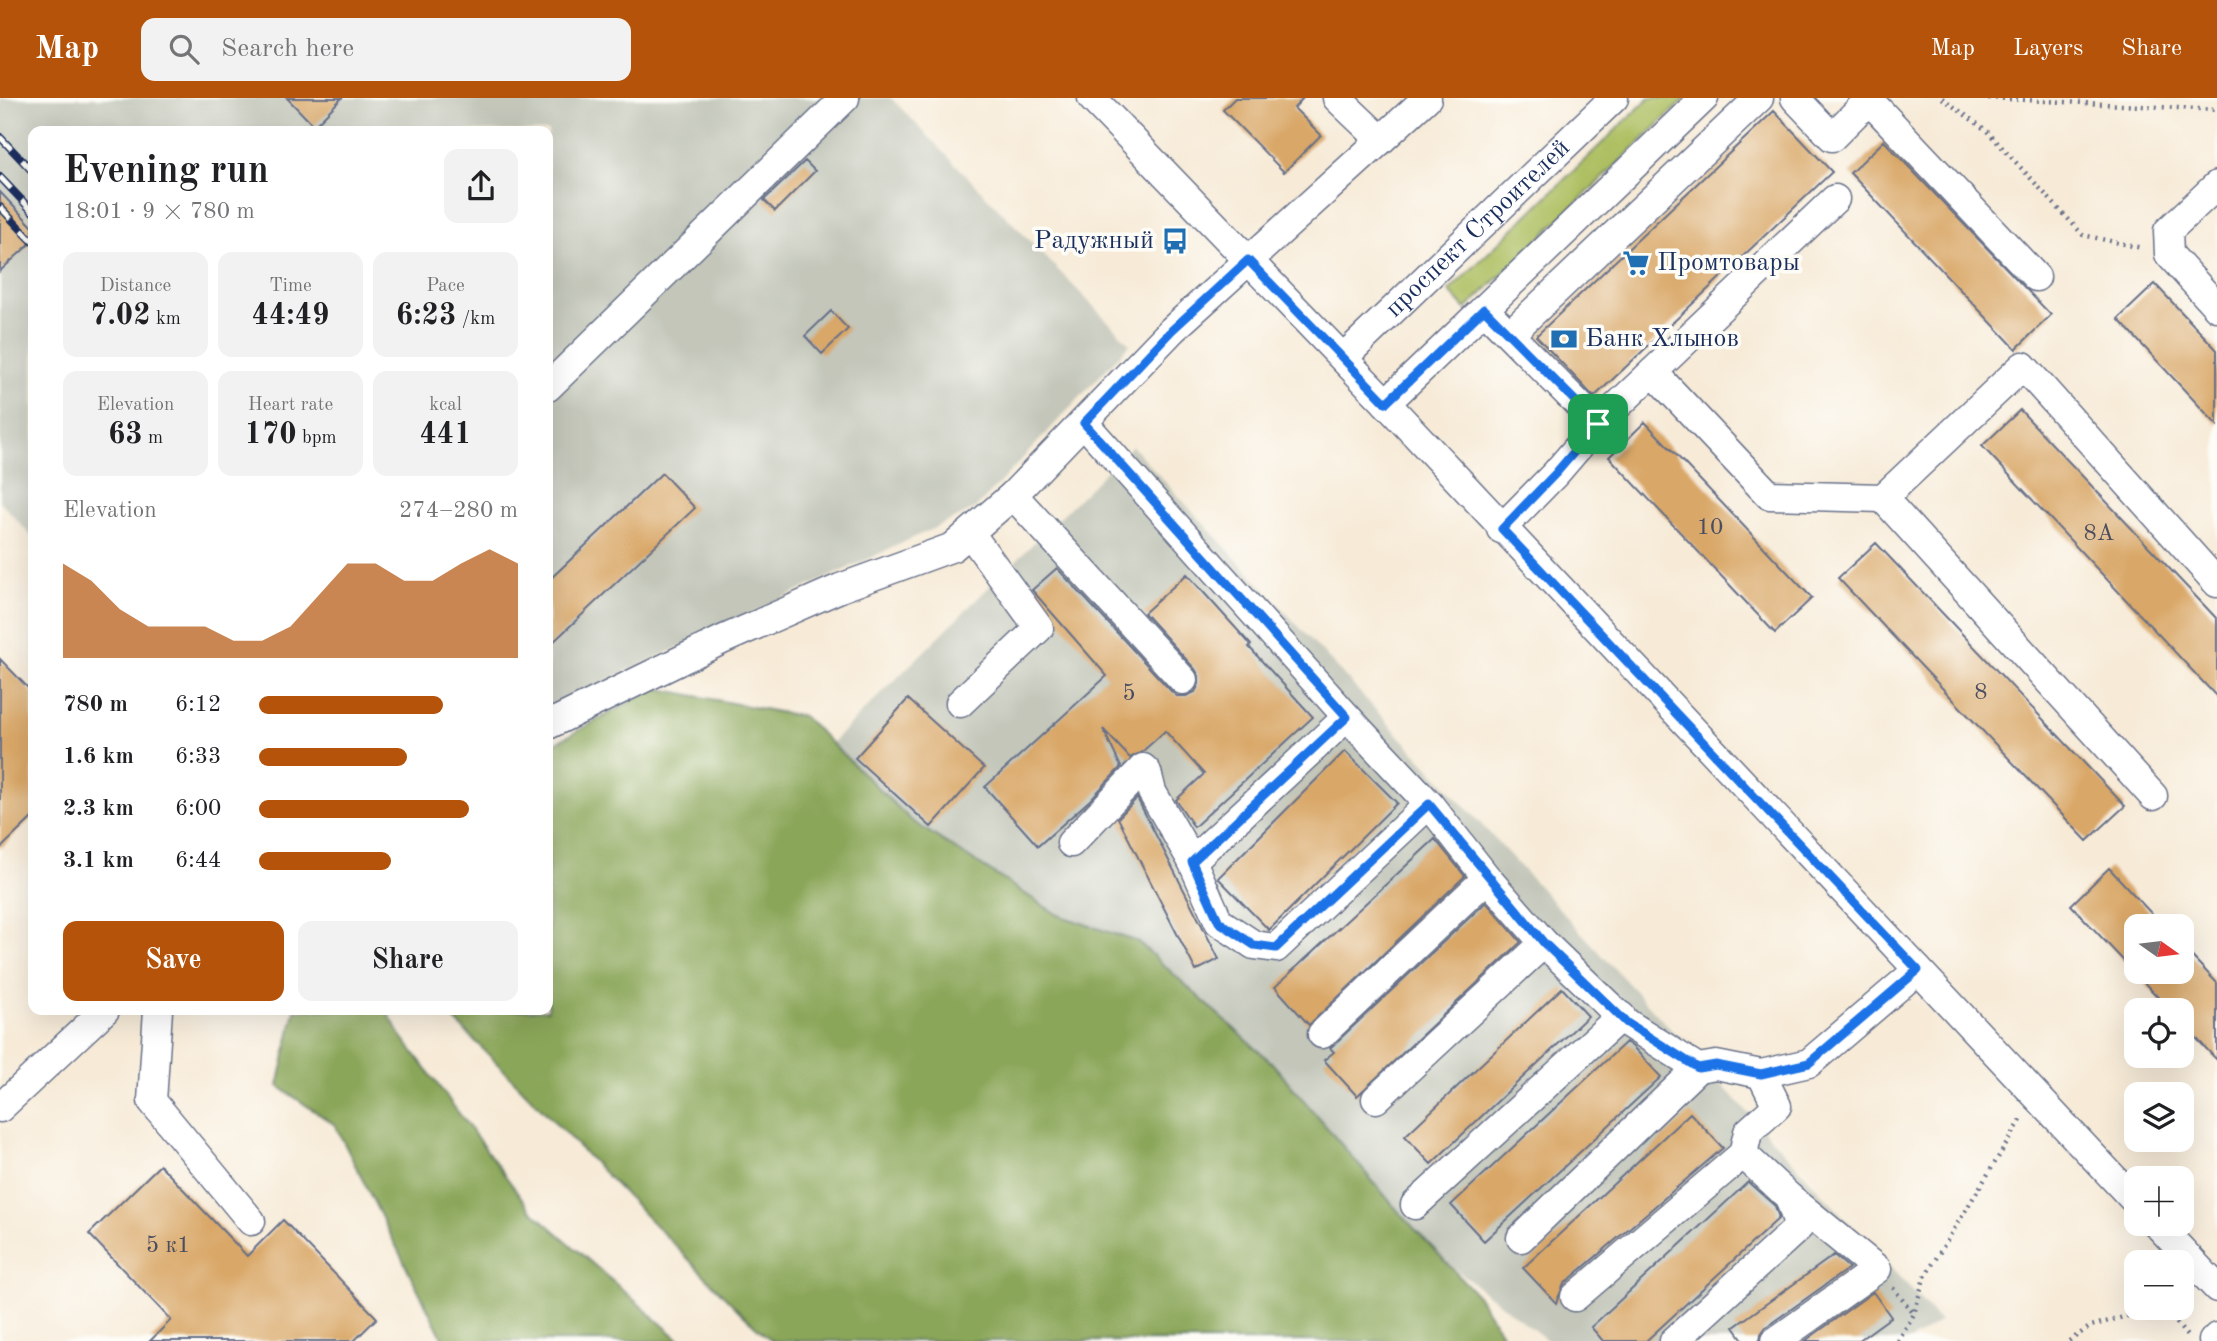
<!DOCTYPE html>
<html lang="en">
<head>
<meta charset="utf-8">
<style>
  :root { --surface:#fff; --page:#f2f2f2; --text:#202124; --muted:#757577; --accent:#b45309 }
  body { margin:0; font-family:"Old Standard TT",serif; background:var(--page); color:var(--text); height:100vh; display:flex; flex-direction:column; font-size:26px; white-space:nowrap }
  * { box-sizing:border-box; margin:0 }
  p { font-size:23px; color:var(--muted) }
  .icon { flex:none; width:38px; height:38px; fill:none; stroke:currentColor; stroke-width:2; stroke-linecap:round; stroke-linejoin:round }
  .map { position:relative; flex:1; overflow:hidden }
  .details { position:absolute; left:28px; top:28px; width:525px; height:889px; display:flex; flex-direction:column; background:var(--surface); border-radius:14px; box-shadow:0 7px 28px #0002 }
  .details>* { flex:none }
  .needle { width:46px; rotate:104deg }
  .tools { position:absolute; left:2124px; top:816px; display:grid; gap:14px }
  .tools a { display:grid; place-items:center; width:70px; height:70px; border-radius:14px; background:var(--surface); box-shadow:0 7px 28px #0002; font-size:35px }
  .pin { position:absolute; display:grid; place-items:center; width:60px; height:60px; color:#fff; margin:-30px; border-radius:14px; box-shadow:0 4px 10px #0006 }
  .round { display:grid; place-items:center; flex:none; width:74px; height:74px; border-radius:14px; background:var(--page) }
  .head { display:flex; align-items:center; justify-content:space-between; height:119px; padding:0 35px }
  h1 { font-size:38px; font-weight:800; line-height:52px }
  .metrics { display:grid; grid-template-columns:repeat(3,1fr); gap:10px; height:119px; padding:7px 35px }
  .metrics div { display:grid; align-content:center; border-radius:14px; background:var(--page); text-align:center }
  .metrics b { font-size:30px; font-weight:800 }
  .metrics small { font-size:19px; font-weight:400 }
  .metrics p { font-size:19px }
  .chart { height:196px; padding:14px 35px }
  .chart p { display:flex; justify-content:space-between }
  .chart svg { width:100%; height:126px; margin-top:7px; fill:var(--accent); opacity:.7 }
  .action { display:flex; gap:14px; margin-top:auto; padding:14px 35px }
  .action a { flex:1; height:80px; border-radius:14px; background:var(--accent); color:#fff; font-size:28px; font-weight:800; line-height:80px; text-align:center }
  .action a+a { background:var(--page); color:var(--text) }
  ul { padding:0 35px; list-style:none; font-size:23px }
  li { display:grid; grid-template-columns:112px 84px 1fr; align-items:center; height:52px }
  li i { height:18px; border-radius:9px; background:var(--accent) }
  header { display:flex; align-items:center; gap:42px; box-sizing:border-box; height:98px; padding:0 35px; background:var(--accent); color:#fff }
  header strong { font-size:33px }
  nav { display:flex; gap:38px; margin-inline-start:auto; font-size:24px }
  .search { width:490px; height:63px; background:var(--page); display:flex; align-items:center; gap:18px; box-sizing:border-box; padding:0 24px; border-radius:14px; color:var(--muted); font-size:26px }
  .map>svg:first-child { display:block }
</style>
</head>
<body>
<header>
<strong>Map</strong>
<div class="search"><svg class="icon" aria-label="search" viewBox="0 0 24 24"><circle cx="10" cy="10" r="6"/><path d="M15 15l6 6"/></svg>Search here</div>
<nav><a>Map</a><a>Layers</a><a>Share</a></nav>
</header>
<div class="map">
<svg width="2217" height="1243" viewBox="0 0 2217 1243">
  <rect width="100%" height="100%" fill="#fdfcf7"/>
  <filter id="ink" filterUnits="userSpaceOnUse"><feTurbulence type="fractalNoise" baseFrequency=".0143" numOctaves="2"/><feDisplacementMap in="SourceGraphic" scale="14" xChannelSelector="R" yChannelSelector="G"/><feConvolveMatrix kernelMatrix="1 2 1 2 8 2 1 2 1" color-interpolation-filters="sRGB"/></filter>
  <filter id="wash" filterUnits="userSpaceOnUse"><feTurbulence type="fractalNoise" baseFrequency=".00686" numOctaves="4" result="noise"/><feDisplacementMap in="SourceGraphic" scale="28" xChannelSelector="R" yChannelSelector="G"/><feGaussianBlur stdDeviation="1.57" result="paint"/><feColorMatrix in="noise" values="0 0 0 0 0 0 0 0 0 0 0 0 0 0 0 0 0 1.4 0 .05"/><feComposite in="paint" operator="in"/></filter>
  <g filter="url(#wash)">
    <rect width="100%" height="100%" fill="#f7ebd8"/>
    <path fill="#c3c6b9" d="M 0,0 L 891,0 L 1130,246 L 975,411 L 548,610 L 548,33 L 33,33 L 33,440 L 0,403 Z
      M 1132,348 L 1940,1223 L 1910,1243 L 1548,1243 L 807,669 Z"/>
    <path fill="#adbf62" stroke="#647760" stroke-width="2" d="M 1649,0 L 1686,0 L 1466,211 L 1449,193 Z"/>
    <path fill="#8aa658" stroke="#526a5b" stroke-width="2" d="M 655,590 L 804,619 L 912,723 L 1058,817 L 1138,844 L 1272,965 L 1398,1113 L 1477,1197 L 1506,1243 L 772,1243 L 742,1216 L 445,912 L 548,912 L 548,649 Z
      M 295,912 L 386,912 L 400,936 L 530,1111 L 681,1243 L 444,1243 L 335,1027 L 278,988 Z"/>
    <g id="blocks">
      <path fill="#d9a768" d="M 287,0 L 342,0 L 314,28 Z
        M 1235,0 L 1303,0 L 1294,10 L 1321,37 L 1284,74 L 1223,12 Z
        M 1774,13 L 1832,74 L 1594,299 L 1536,238 Z
        M 1884,43 L 2051,217 L 2016,251 L 1850,75 Z
        M 805,63 L 815,73 L 775,113 L 764,102 Z
        M 0,94 L 33,129 L 33,143 L 0,173 Z
        M 2155,186 L 2217,252 L 2217,327 L 2118,221 Z
        M 831,213 L 848,231 L 822,256 L 805,238 Z
        M 2020,312 L 2217,521 L 2217,599 L 1982,348 Z
        M 1645,324 L 1812,500 L 1775,535 L 1609,359 Z
        M 662,375 L 695,410 L 548,549 L 548,483 Z
        M 1876,445 L 2125,708 L 2087,743 L 1838,480 Z
        M 1057,470 L 1171,593 L 1177,598 L 1186,598 L 1195,594 L 1199,586 L 1199,578 L 1195,571 L 1144,515 L 1187,476 L 1251,547 L 1249,549 L 1313,619 L 1194,729 L 1176,702 L 1204,676 L 1165,633 L 1142,654 L 1130,660 L 1103,631 L 1121,669 L 1090,702 L 1038,748 L 985,689 L 1107,578 L 1032,492 Z
        M 0,561 L 33,595 L 33,719 L 0,751 Z
        M 908,601 L 984,670 L 931,729 L 855,660 Z
        M 1345,653 L 1397,705 L 1269,832 L 1218,780 Z
        M 1137,700 L 1219,861 L 1196,873 L 1118,720 Z
        M 1435,741 L 1465,778 L 1309,927 L 1275,889 Z
        M 2109,770 L 2163,828 L 2137,828 L 2137,873 L 2182,873 L 2182,848 L 2217,885 L 2217,962 L 2182,925 L 2182,912 L 2170,912 L 2071,807 Z
        M 1486,804 L 1521,844 L 1357,998 L 1324,962 L 1334,954 L 1330,950 Z
        M 1562,890 L 1588,918 L 1431,1066 L 1405,1038 Z
        M 1626,944 L 1633,949 L 1661,979 L 1484,1143 L 1451,1107 Z
        M 1690,1015 L 1723,1050 L 1564,1186 L 1556,1205 L 1523,1170 Z
        M 160,1067 L 247,1158 L 283,1122 L 377,1220 L 354,1243 L 150,1243 L 171,1222 L 89,1136 Z
        M 1748,1084 L 1775,1108 L 1779,1120 L 1646,1243 L 1603,1243 L 1591,1229 Z
        M 1834,1157 L 1849,1170 L 1766,1229 L 1761,1236 L 1760,1243 L 1744,1243 L 1734,1229 Z
        M 1873,1194 L 1891,1219 L 1858,1243 L 1805,1243 Z"/>
    </g>
  </g>
  <g filter="url(#ink)">
    <use href="#blocks" fill-opacity="0" stroke="#687189" stroke-width="2"/>
    <g fill="none" stroke-linecap="round" stroke-linejoin="round">
      <g stroke="#687189" stroke-width="31">
        <g id="minor">
          <path d="M 1092,0 L 1386,305 L 2137,1105"/>
          <path d="M 1795,0 L 1832,39 L 1869,2"/>
          <path d="M 1867,0 L 2036,179"/>
          <path d="M 1381,42 L 1427,0"/>
          <path d="M 2217,87 L 2168,133 L 2169,156 L 2217,209"/>
          <path d="M 1484,211 L 1598,326 L 1835,101"/>
          <path d="M 1510,236 L 1759,0"/>
          <path id="s1" d="M 1343,260 L 1614,0"/>
          <path d="M 1653,274 L 1769,397 L 1883,400 L 2023,268 L 2217,485"/>
          <path d="M 548,289 L 845,0"/>
          <path d="M 1386,305 L 1704,0"/>
          <path d="M 1084,325 L 1347,619 L 1429,706 L 1487,780 L 1544,845 L 1627,925 L 1698,970 L 1716,967 L 1761,976 L 1809,965 L 1918,872"/>
          <path d="M 1013,397 L 1183,582"/>
          <path d="M 1883,400 L 2153,698"/>
          <path d="M 1501,431 L 1556,375 L 1598,326"/>
          <path d="M 960,605 L 1039,530 L 970,435"/>
          <path d="M 548,627 L 722,542 L 840,490 L 953,449 L 1013,397 L 1172,232 L 1381,42 L 1337,0"/>
          <path d="M 1071,745 L 1143,670 L 1147,674 L 1152,694 L 1192,763 L 1219,824 L 1254,847 L 1276,850 L 1429,706"/>
          <path d="M 1192,763 L 1347,619"/>
          <path d="M 158,912 L 152,1003 L 251,1123"/>
          <path d="M 1322,936 L 1487,780"/>
          <path d="M 1376,1001 L 1544,845"/>
          <path d="M 0,1010 L 105,912"/>
          <path d="M 1415,1107 L 1621,918"/>
          <path d="M 2156,1125 L 2217,1190"/>
          <path d="M 1521,1140 L 1698,970"/>
          <path d="M 1575,1199 L 1743,1056"/>
          <path d="M 1674,1243 L 1799,1129 L 1789,1099 L 1743,1056 L 1748,1034 L 1777,1008 L 1761,976"/>
          <path d="M 1776,1243 L 1877,1171 L 1789,1099"/>
          <path d="M 2213,1243 L 2217,1239"/>
        </g>
      </g>
      <path stroke="#687189" stroke-width="4.5" stroke-dasharray="2 5" stroke-linecap="butt" d="M 1942,0 L 1986,32 L 2083,137 L 2142,150
        M 1988,0 L 2217,12
        M 1893,1190 L 1914,1216
        M 2163,1209 L 2187,1238
        M 1898,1243 L 1914,1216 L 1924,1180 L 2023,1019
        M 2069,1243 L 2091,1228 L 2160,1209"/>
      <use href="#minor" stroke="#fff" stroke-width="28"/>
      <g stroke="#1b2f5e" stroke-width="8">
        <path id="rail" d="M 0,39 L 33,74
          M 0,79 L 33,114
          M 0,109 L 33,144"/>
      </g>
      <use href="#rail" stroke="#fdfcf7" stroke-width="5" stroke-dasharray="16" stroke-linecap="butt"/>
    </g>
  </g>
  <g fill="none" stroke-linecap="round" stroke-linejoin="round" filter="url(#ink)">
    <g stroke="#fff" stroke-width="14">
      <path id="route" d="M 1248,162 L 1386,305 L 1484,211 L 1598,326 L 1556,375 L 1502,431 L 1918,872 L 1809,965 L 1761,976 L 1716,967 L 1698,970 L 1627,925 L 1544,845 L 1429,706 L 1276,850 L 1254,847 L 1219,824 L 1192,764 L 1347,619 L 1084,325 L 1172,232 Z"/>
    </g>
    <use href="#route" stroke="#1a73e8" stroke-width="9"/>
  </g>
  <defs>
    <g id="bus-bare" transform="scale(2.1)"><path d="M-5-6H5V4H4V6H2V4H-2V6H-4V4H-5ZM-3.5-4V0h7V-4ZM-3.5 1.2v1.5H-2V1.2ZM2 1.2v1.5H3.5V1.2Z" fill="#1f6fb2" stroke="#fdfcf7" stroke-width="2.5" paint-order="stroke"/></g>
    <g id="supermarket-bare" transform="scale(2.1)"><path d="M-6-5.5h2.5l.6 2H6L4.5 2H-2.5L-4.4-4H-6ZM-1.5 3.2a1.3 1.3 0 1 0 .1 0ZM3 3.2a1.3 1.3 0 1 0 .1 0Z" fill="#1f6fb2" stroke="#fdfcf7" stroke-width="2.5" paint-order="stroke"/></g>
    <g id="bank-bare" transform="scale(2.1)"><path d="M-6-4H6V4H-6ZM0-2.3a2.3 2.3 0 1 0 0 4.6a2.3 2.3 0 1 0 0-4.6Z" fill="#1f6fb2" stroke="#fdfcf7" stroke-width="2.5" paint-order="stroke"/></g>
  </defs>
  <g fill-rule="evenodd">
    <use href="#bus-bare" x="1175" y="143"/>
    <use href="#supermarket-bare" x="1636" y="165"/>
    <use href="#bank-bare" x="1564" y="241"/>
  </g>
  <g text-anchor="middle" dominant-baseline="central" stroke-width="7" stroke-linejoin="round" paint-order="stroke">
    <g font-size="23" fill="#4a4d60">
      <text x="1710" y="429">10</text>
      <text x="2099" y="435">8А</text>
      <text x="1981" y="594">8</text>
      <text x="1129" y="595">5</text>
      <text x="168" y="1147">5 к1</text>
    </g>
    <g font-size="26" fill="#1b2f5e" stroke="#fdfcf7">
      <text stroke="none"><textPath href="#s1" startOffset="187">проспект Строителей</textPath></text>
    </g>
    <g font-size="26" fill="#1b2f5e" stroke="#fdfcf7" text-anchor="start">
      <text x="1154" y="143" text-anchor="end">Радужный</text>
      <text x="1657" y="165">Промтовары</text>
      <text x="1585" y="241">Банк Хлынов</text>
    </g>
  </g>
</svg>
<div class="tools">
<a><svg class="needle" viewBox="-14 -14 28 28"><path d="M0-13l5 13h-10z" fill="#e53935"/><path d="M0 13l5-13h-10z" fill="#757577"/></svg></a>
<a><svg class="icon" aria-label="locate" viewBox="0 0 24 24"><circle cx="12" cy="12" r="6"/><path d="M12 2v4M12 18v4M2 12h4M18 12h4"/></svg></a>
<a><svg class="icon" aria-label="layers" viewBox="0 0 24 24"><path d="M12 4l9 5-9 5-9-5zM3 14l9 5 9-5"/></svg></a>
<a>+</a>
<a>−</a>
</div>
<div class="pin" style="left:1598px;top:326px;background:#1e9e55"><svg class="icon" aria-label="arrive" viewBox="0 0 24 24"><path d="M6 21V4h12l-3 4 3 4H6"/></svg></div>
<section class="details">
<div class="head"><div><h1>Evening run</h1><p>18:01 · 9 × 780 m</p></div><a class="round"><svg class="icon" aria-label="share" viewBox="0 0 24 24"><path d="M12 15V3M7 8l5-5 5 5M5 13v7h14v-7"/></svg></a></div>
<div class="metrics">
<div><p>Distance</p><b>7.02<small> km</small></b></div>
<div><p>Time</p><b>44:49</b></div>
<div><p>Pace</p><b>6:23<small> /km</small></b></div>
</div>
<div class="metrics">
<div><p>Elevation</p><b>63<small> m</small></b></div>
<div><p>Heart rate</p><b>170<small> bpm</small></b></div>
<div><p>kcal</p><b>441</b></div>
</div>
<div class="chart"><p><span>Elevation</span>274–280 m</p>
<svg viewBox="0 0 160 44" preserveAspectRatio="none"><path d="M0 44V11L10 17L20 27L30 33L40 33L50 33L60 38L70 38L80 33L90 22L100 11L110 11L120 17L130 17L140 11L150 6L160 11V44z"/></svg>
</div>
<ul>
<li><b>780 m</b>6:12<i style="width:71%"></i></li>
<li><b>1.6 km</b>6:33<i style="width:57%"></i></li>
<li><b>2.3 km</b>6:00<i style="width:81%"></i></li>
<li><b>3.1 km</b>6:44<i style="width:51%"></i></li>
</ul>
<div class="action"><a>Save</a><a>Share</a></div>
</section>
</div>
</body>
</html>
